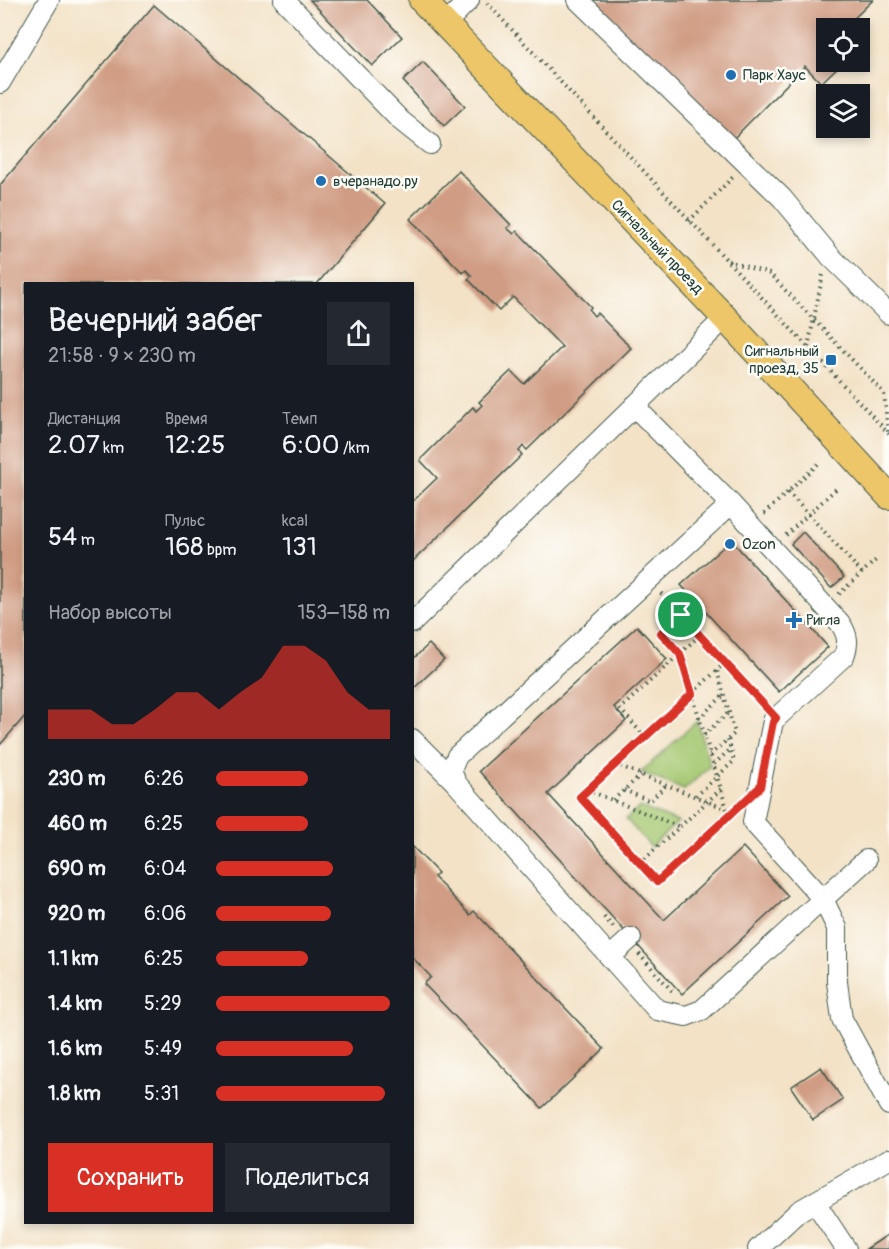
<!DOCTYPE html>
<html lang="ru">
<head>
<meta charset="utf-8">
<style>
  :root { --surface:#171b24; --page:#242831; --text:#f1f3f6; --muted:#9ea1a6; --accent:#d93025 }
  body { margin:0; font-family:Pangolin,sans-serif; background:var(--page); color:var(--text); height:100vh; display:flex; flex-direction:column; font-size:22px; white-space:nowrap }
  * { box-sizing:border-box; margin:0 }
  p { font-size:20px; color:var(--muted) }
  .icon { flex:none; width:33px; height:33px; fill:none; stroke:currentColor; stroke-width:2; stroke-linecap:round; stroke-linejoin:round }
  .map { position:relative; flex:1; overflow:hidden }
  .drawer { position:absolute; left:24px; top:282px; width:390px; height:942px; display:flex; flex-direction:column; background:var(--surface); border-radius:0px; box-shadow:0 3px 9px #0003 }
  .drawer>* { flex:none }
  .buttons { position:absolute; left:816px; top:18px; display:grid; gap:12px }
  .buttons a { display:grid; place-items:center; width:54px; height:54px; border-radius:0px; background:var(--surface); box-shadow:0 3px 9px #0003; font-size:30px }
  .pin { position:absolute; display:grid; place-items:center; width:51px; height:51px; color:#fff; margin:-26px; border:3px solid #fff; border-radius:50%; box-shadow:0 2px 6px #0007 }
  .round { display:grid; place-items:center; flex:none; width:63px; height:63px; border-radius:0px; background:var(--page) }
  .summary { display:flex; align-items:center; justify-content:space-between; height:102px; padding:0 24px }
  h1 { font-size:33px; font-weight:600; line-height:45px }
  .metrics { display:grid; grid-template-columns:repeat(3,1fr); gap:9px; height:102px; padding:6px 24px }
  .metrics div { display:grid; align-content:center }
  .metrics b { font-size:26px; font-weight:600 }
  .metrics small { font-size:16px; font-weight:400 }
  .metrics p { font-size:16px }
  .chart { height:168px; padding:12px 24px }
  .chart p { display:flex; justify-content:space-between }
  .chart svg { width:100%; height:108px; margin-top:6px; fill:var(--accent); opacity:.7 }
  .primary-button { display:flex; gap:12px; margin-top:auto; padding:12px 24px }
  .primary-button a { flex:1; height:69px; border-radius:0px; background:var(--accent); color:#fff; font-size:24px; font-weight:600; line-height:69px; text-align:center }
  .primary-button a+a { background:var(--page); color:var(--text) }
  ul { padding:0 24px; list-style:none; font-size:20px }
  li { display:grid; grid-template-columns:96px 72px 1fr; align-items:center; height:45px }
  li i { height:15px; border-radius:8px; background:var(--accent) }
  .map>svg:first-child { display:block }
</style>
</head>
<body>
<div class="map">
<svg width="889" height="1249" viewBox="0 0 889 1249">
  <rect width="100%" height="100%" fill="#fdfcf7"/>
  <filter id="ink" filterUnits="userSpaceOnUse"><feTurbulence type="fractalNoise" baseFrequency=".0167" numOctaves="2"/><feDisplacementMap in="SourceGraphic" scale="12" xChannelSelector="R" yChannelSelector="G"/><feConvolveMatrix kernelMatrix="1 2 1 2 8 2 1 2 1" color-interpolation-filters="sRGB"/></filter>
  <filter id="wash" filterUnits="userSpaceOnUse"><feTurbulence type="fractalNoise" baseFrequency=".008" numOctaves="4" result="noise"/><feDisplacementMap in="SourceGraphic" scale="24" xChannelSelector="R" yChannelSelector="G"/><feGaussianBlur stdDeviation="1.35" result="paint"/><feColorMatrix in="noise" values="0 0 0 0 0 0 0 0 0 0 0 0 0 0 0 0 0 1.4 0 .05"/><feComposite in="paint" operator="in"/></filter>
  <g filter="url(#wash)">
    <rect width="100%" height="100%" fill="#f3e2c6"/>
    <path fill="#a5c871" stroke="#628252" stroke-width="1.5" d="M 697,721 L 710,766 L 684,790 L 641,772 Z
      M 640,807 L 678,822 L 651,847 L 626,819 Z"/>
    <g id="blocks">
      <path fill="#d09c83" d="M 310,0 L 367,0 L 402,37 L 372,66 Z
        M 590,0 L 873,0 L 844,28 L 826,28 L 826,62 L 843,62 L 821,83 L 805,66 L 731,141 Z
        M 154,5 L 385,204 L 317,284 L 26,284 L 26,715 L 0,745 L 0,185 Z
        M 423,62 L 465,106 L 444,126 L 403,81 Z
        M 459,171 L 511,225 L 507,228 L 514,234 L 517,231 L 591,307 L 589,310 L 594,316 L 597,313 L 631,348 L 527,450 L 523,446 L 519,451 L 522,455 L 412,562 L 412,502 L 437,478 L 420,460 L 473,407 L 476,411 L 482,405 L 479,402 L 511,371 L 524,384 L 562,347 L 513,297 L 499,311 L 468,279 L 472,276 L 466,270 L 463,273 L 410,219 Z
        M 803,532 L 844,577 L 831,588 L 791,544 Z
        M 731,540 L 828,647 L 779,692 L 681,585 Z
        M 637,626 L 667,659 L 614,707 L 626,721 L 548,794 L 664,920 L 743,847 L 788,896 L 682,994 L 479,771 Z
        M 429,644 L 444,660 L 412,690 L 412,660 Z
        M 412,846 L 438,873 L 434,877 L 470,915 L 474,911 L 604,1049 L 542,1108 L 424,984 L 431,977 L 412,957 Z
        M 821,1067 L 843,1100 L 813,1120 L 791,1087 Z
        M 889,1234 L 889,1249 L 866,1249 Z"/>
    </g>
  </g>
  <g filter="url(#ink)">
    <use href="#blocks" fill-opacity="0" stroke="#3f564a" stroke-width="1.5"/>
    <g fill="none" stroke-linecap="round" stroke-linejoin="round">
      <g stroke="#3f564a" stroke-width="22">
        <path id="minor" d="M 284,0 L 400,120 L 430,144
          M 578,0 L 782,198 L 831,257 L 889,314
          M 445,24 L 469,0
          M 0,83 L 49,0
          M 634,406 L 731,504 L 840,623 C 848,635 849,643 844,656 L 773,721 L 753,822 L 823,899 L 702,1010 L 686,1016 L 657,1010 L 456,783 L 451,770 L 457,756 L 731,504
          M 412,623 L 725,318
          M 412,739 L 456,783
          M 866,860 L 823,899 L 837,928 L 837,982 L 842,1019 L 889,1105
          M 610,957 L 631,938
          M 815,1202 L 846,1249
          M 758,1249 L 799,1211 L 889,1159"/>
      </g>
      <g stroke="#3f564a" stroke-width="28">
        <path id="major" d="M 422,0 L 725,318 L 889,496"/>
      </g>
      <path stroke="#3f564a" stroke-width="4" stroke-dasharray="1.5 4.5" stroke-linecap="butt" d="M 487,3 L 889,434
        M 689,221 L 733,177
        M 728,261 L 770,274 L 884,393 L 888,432
        M 808,347 L 823,274
        M 788,492 L 862,573
        M 764,514 L 818,464
        M 786,535 L 838,487
        M 661,593 L 764,705
        M 839,594 L 878,558
        M 681,615 L 661,633 L 680,654 L 729,816
        M 725,663 L 580,797 L 657,882 L 736,810
        M 699,718 L 724,695
        M 704,735 L 729,712
        M 645,737 L 620,709 L 700,635
        M 710,755 L 735,733 L 717,671
        M 615,764 L 726,809
        M 714,764 L 731,749
        M 587,790 L 680,827
        M 624,790 L 650,801 L 666,785
        M 696,796 L 734,761 L 728,739
        M 613,800 L 641,775
        M 640,863 L 721,789
        M 604,917 L 615,929
        M 639,954 L 674,993"/>
      <use href="#minor" stroke="#fff" stroke-width="20"/>
      <use href="#major" stroke="#ecc669" stroke-width="26"/>
    </g>
  </g>
  <g fill="none" stroke-linecap="round" stroke-linejoin="round" filter="url(#ink)">
    <g stroke="#fff" stroke-width="12">
      <path id="route" d="M 681,615 L 776,718 L 773,722 L 760,787 L 657,882 L 580,797 L 692,694 L 680,654 L 661,633 Z"/>
    </g>
    <use href="#route" stroke="#d93025" stroke-width="8"/>
  </g>
  <g fill="#1f6fb2" stroke="#fdfcf7" stroke-width="2">
    <circle cx="731" cy="75" r="6"/>
    <circle cx="321" cy="181" r="6"/>
    <rect x="825" y="354" width="12" height="12" rx="3"/>
    <circle cx="730" cy="544" r="6"/>
    <path d="M791 611h6v6h6v6h-6v6h-6v-6h-6v-6h6z"/>
  </g>
  <g text-anchor="middle" dominant-baseline="central" stroke-width="5" stroke-linejoin="round" paint-order="stroke">
    <g font-size="15" fill="#1f3d34" stroke="#fdfcf7" text-anchor="start">
      <text x="743" y="75">Парк Хаус</text>
      <text x="333" y="181">вчеранадо.ру</text>
      <text x="819" y="351" text-anchor="end">Сигнальный<tspan x="819" dy="17">проезд, 35</tspan></text>
      <text x="742" y="544">Ozon</text>
      <text x="806" y="620">Ригла</text>
    </g>
    <g font-size="15" fill="#1f3d34" stroke="#fdfcf7">
      <text transform="translate(657 247) rotate(46)">Сигнальный проезд</text>
    </g>
  </g>
</svg>
<div class="buttons">
<a><svg class="icon" aria-label="locate" viewBox="0 0 24 24"><circle cx="12" cy="12" r="6"/><path d="M12 2v4M12 18v4M2 12h4M18 12h4"/></svg></a>
<a><svg class="icon" aria-label="layers" viewBox="0 0 24 24"><path d="M12 4l9 5-9 5-9-5zM3 14l9 5 9-5"/></svg></a>
</div>
<div class="pin" style="left:681px;top:615px;background:#1e9e55"><svg class="icon" aria-label="arrive" viewBox="0 0 24 24"><path d="M6 21V4h12l-3 4 3 4H6"/></svg></div>
<section class="drawer">
<div class="summary"><div><h1>Вечерний забег</h1><p>21:58 · 9 × 230 m</p></div><a class="round"><svg class="icon" aria-label="share" viewBox="0 0 24 24"><path d="M12 15V3M7 8l5-5 5 5M5 13v7h14v-7"/></svg></a></div>
<div class="metrics">
<div><p>Дистанция</p><b>2.07<small> km</small></b></div>
<div><p>Время</p><b>12:25</b></div>
<div><p>Темп</p><b>6:00<small> /km</small></b></div>
</div>
<div class="metrics">
<div><b>54<small> m</small></b></div>
<div><p>Пульс</p><b>168<small> bpm</small></b></div>
<div><p>kcal</p><b>131</b></div>
</div>
<div class="chart"><p><span>Набор высоты</span>153–158 m</p>
<svg viewBox="0 0 160 44" preserveAspectRatio="none"><path d="M0 44V32L10 32L20 32L30 38L40 38L50 32L60 25L70 25L80 32L90 25L100 19L110 6L120 6L130 12L140 25L150 32L160 32V44z"/></svg>
</div>
<ul>
<li><b>230 m</b>6:26<i style="width:53%"></i></li>
<li><b>460 m</b>6:25<i style="width:53%"></i></li>
<li><b>690 m</b>6:04<i style="width:67%"></i></li>
<li><b>920 m</b>6:06<i style="width:66%"></i></li>
<li><b>1.1 km</b>6:25<i style="width:53%"></i></li>
<li><b>1.4 km</b>5:29<i style="width:100%"></i></li>
<li><b>1.6 km</b>5:49<i style="width:79%"></i></li>
<li><b>1.8 km</b>5:31<i style="width:97%"></i></li>
</ul>
<div class="primary-button"><a>Сохранить</a><a>Поделиться</a></div>
</section>
</div>
</body>
</html>
